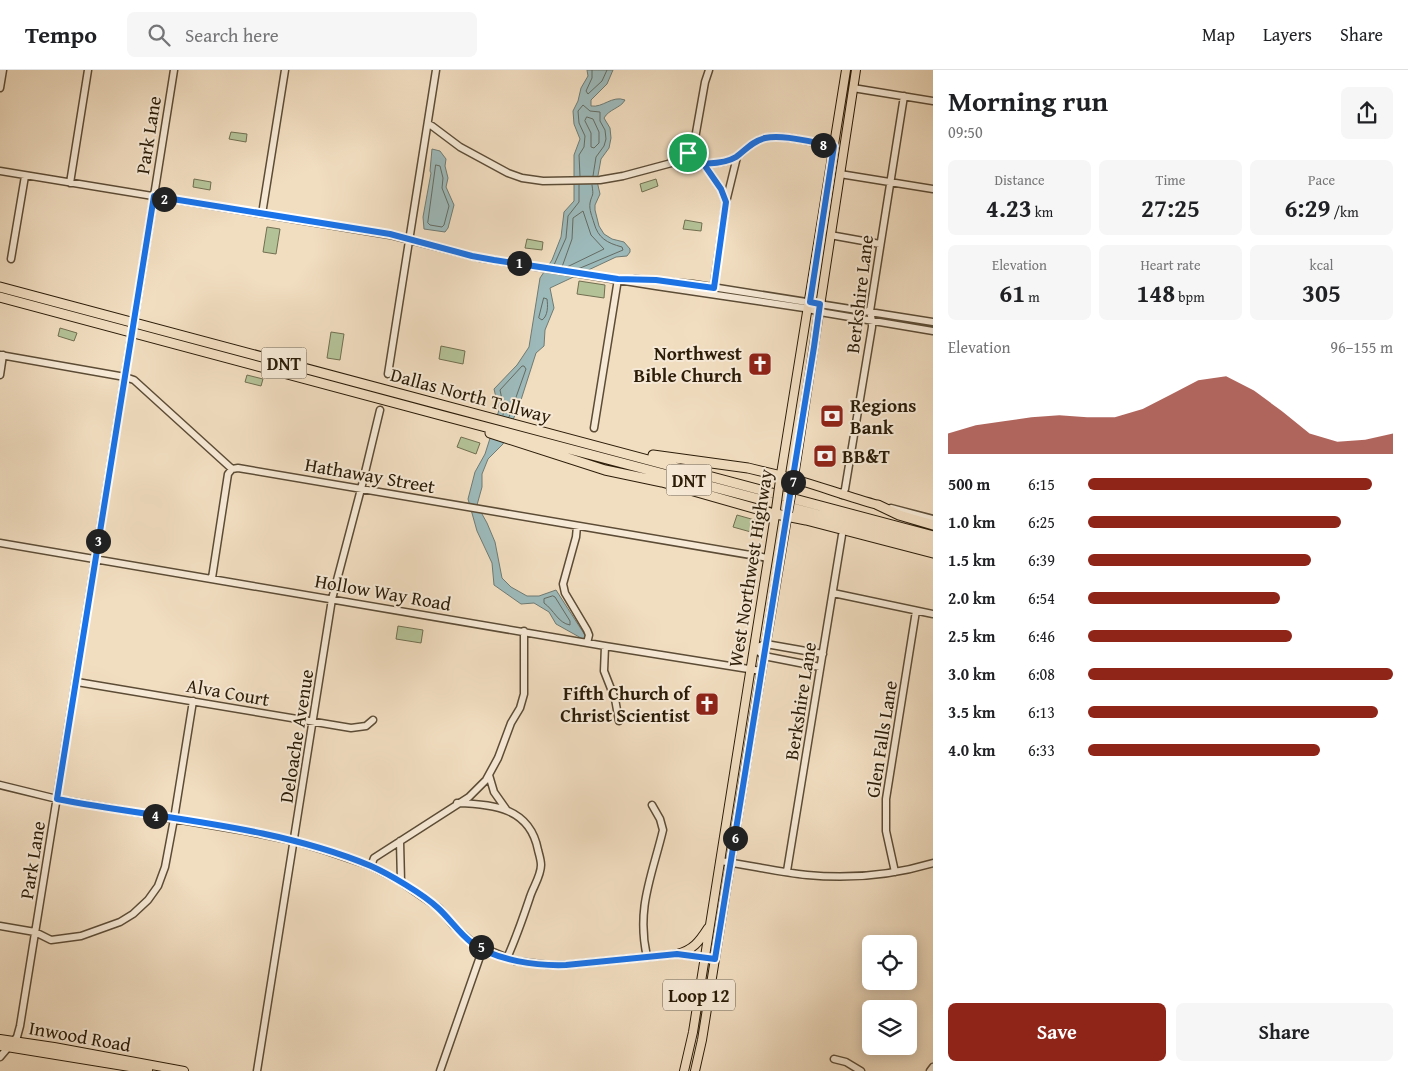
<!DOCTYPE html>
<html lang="en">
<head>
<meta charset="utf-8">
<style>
  :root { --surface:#fff; --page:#f6f6f6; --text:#202124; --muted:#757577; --line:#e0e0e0; --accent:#8f2418 }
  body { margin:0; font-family:"Gentium Book Plus",serif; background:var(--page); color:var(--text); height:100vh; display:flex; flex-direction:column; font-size:19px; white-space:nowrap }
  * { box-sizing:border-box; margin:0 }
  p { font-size:16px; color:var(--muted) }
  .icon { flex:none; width:28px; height:28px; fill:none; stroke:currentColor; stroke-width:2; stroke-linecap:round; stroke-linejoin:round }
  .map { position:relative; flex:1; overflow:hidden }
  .details { display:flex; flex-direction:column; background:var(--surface); width:475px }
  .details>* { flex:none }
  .fabs { position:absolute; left:862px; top:865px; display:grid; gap:10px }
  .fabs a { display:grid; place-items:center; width:55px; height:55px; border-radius:8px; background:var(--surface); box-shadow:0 2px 12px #0003; font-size:25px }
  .pin { position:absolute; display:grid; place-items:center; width:42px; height:42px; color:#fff; margin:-21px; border:2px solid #fff; border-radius:50%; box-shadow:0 1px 5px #0007 }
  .km { position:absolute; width:25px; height:25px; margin:-12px; border-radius:50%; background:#222; color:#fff; font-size:14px; line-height:25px; text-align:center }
  .round { display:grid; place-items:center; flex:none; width:52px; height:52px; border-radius:8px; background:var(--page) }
  .headline { display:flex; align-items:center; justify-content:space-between; height:85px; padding:0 15px }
  h1 { font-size:28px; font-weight:800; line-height:38px }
  .stats { display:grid; grid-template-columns:repeat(3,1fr); gap:8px; height:85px; padding:5px 15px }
  .stats div { display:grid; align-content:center; border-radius:8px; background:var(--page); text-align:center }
  .stats b { font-size:25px; font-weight:800 }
  .stats small { font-size:14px; font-weight:400 }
  .stats p { font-size:14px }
  .chart { height:140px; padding:10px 15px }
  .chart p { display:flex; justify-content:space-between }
  .chart svg { width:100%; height:90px; margin-top:5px; fill:var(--accent); opacity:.7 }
  .action { display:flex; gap:10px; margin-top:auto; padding:10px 15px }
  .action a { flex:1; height:58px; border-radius:8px; background:var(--accent); color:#fff; font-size:20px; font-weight:800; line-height:58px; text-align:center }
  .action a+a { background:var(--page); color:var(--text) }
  ul { padding:0 15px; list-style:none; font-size:16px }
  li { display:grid; grid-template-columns:80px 60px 1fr; align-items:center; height:38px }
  li i { height:12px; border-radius:6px; background:var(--accent) }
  header { display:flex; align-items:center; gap:30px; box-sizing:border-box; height:70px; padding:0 25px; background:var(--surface); border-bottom:1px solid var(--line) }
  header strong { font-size:24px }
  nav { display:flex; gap:28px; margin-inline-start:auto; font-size:18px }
  .search { width:350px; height:45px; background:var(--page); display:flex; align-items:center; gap:12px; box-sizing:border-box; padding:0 18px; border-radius:8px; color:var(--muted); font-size:19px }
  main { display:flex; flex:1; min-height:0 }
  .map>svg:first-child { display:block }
</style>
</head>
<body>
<header>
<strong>Tempo</strong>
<div class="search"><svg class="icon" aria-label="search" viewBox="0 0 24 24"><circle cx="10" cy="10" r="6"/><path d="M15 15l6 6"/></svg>Search here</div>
<nav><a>Map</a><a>Layers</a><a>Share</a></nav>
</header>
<main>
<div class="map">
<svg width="933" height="1001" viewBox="0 0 933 1001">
  <rect width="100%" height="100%" fill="#f1ddc0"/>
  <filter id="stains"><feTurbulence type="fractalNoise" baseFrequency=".004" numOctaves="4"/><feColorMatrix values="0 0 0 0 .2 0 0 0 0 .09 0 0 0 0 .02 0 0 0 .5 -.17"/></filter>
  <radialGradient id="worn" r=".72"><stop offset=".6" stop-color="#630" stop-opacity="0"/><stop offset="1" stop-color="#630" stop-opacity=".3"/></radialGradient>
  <path fill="#b4c297" stroke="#706f50" d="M 231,62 L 247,64 L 246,72 L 229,69 Z
    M 194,109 L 211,112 L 210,120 L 193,117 Z
    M 656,109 L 658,116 L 642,122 L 640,114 Z
    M 685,150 L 702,153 L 701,161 L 683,159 Z
    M 267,157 L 280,159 L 276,184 L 263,182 Z
    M 527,169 L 543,172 L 542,180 L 525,178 Z
    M 579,211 L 605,215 L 604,228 L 577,224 Z
    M 60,258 L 77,263 L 74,271 L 58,266 Z
    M 331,262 L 344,264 L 340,290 L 327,288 Z
    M 441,276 L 465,281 L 463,294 L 439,289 Z
    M 247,305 L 263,309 L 261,316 L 245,312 Z
    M 461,367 L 480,373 L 476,384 L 457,377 Z
    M 737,445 L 762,452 L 758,464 L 733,457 Z
    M 398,556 L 423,560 L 421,573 L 396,569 Z"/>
  <path fill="#9dbabb" stroke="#6f7b73" d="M 587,0 L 613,0 L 607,14 L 591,30 L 591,36 C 603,38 612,25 625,30 C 621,38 609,39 604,48 L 610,58 L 611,68 L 609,78 L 601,89 L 597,111 L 600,124 L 595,135 L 595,140 L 599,156 L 604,164 L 612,169 L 624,172 L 630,179 L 630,182 L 627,186 L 616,187 L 550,218 L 554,238 L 545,260 L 544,276 L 536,283 L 520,333 L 503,374 L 488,389 L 482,404 L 482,417 L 477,435 L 487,453 L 495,472 L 502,508 L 511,517 L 527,526 L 539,526 L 556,520 L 590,573 L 556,554 L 549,542 L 534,533 L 521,534 L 494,515 L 492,493 L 477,461 L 468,429 L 475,402 L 485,384 L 499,340 L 494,319 L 517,295 L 529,277 L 540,208 L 552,190 L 561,167 L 564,142 L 574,131 L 574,85 L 580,69 L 574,54 L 573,41 L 578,31 L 581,18 L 588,6 Z
    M 432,79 L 440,81 L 446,89 L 445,96 L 448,108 L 446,117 L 454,135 L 448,158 L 445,162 L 424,159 L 423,147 L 431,103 L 430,101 Z"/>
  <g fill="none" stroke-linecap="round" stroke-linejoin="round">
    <path stroke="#646b62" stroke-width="1" d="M 592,0 L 592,8 L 586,21 L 588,24 L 602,11 L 607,0
      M 587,47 L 593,49 L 599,62 L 599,73 L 594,78 L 591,77 L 591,63 L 585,51 Z
      M 436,95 L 440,96 L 443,108 L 442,118 L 449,136 L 444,155 L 442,157 L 430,155 L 428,153 Z
      M 580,106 L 579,85 L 584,77 L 585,66 L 579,53 L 578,41 L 583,35 L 590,41 L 600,42 L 600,51 L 605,60 L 606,69 L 604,76 L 596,87 L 593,106
      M 554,195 L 566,168 L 568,146 L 579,132 L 579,115
      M 562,197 L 572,169 L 573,148 L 583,141 L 591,165 L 604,179 L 567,197
      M 578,199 L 623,180 L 622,177 C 607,173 598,168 594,153 C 592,146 589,140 590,133 C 592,123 594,128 592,115
      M 544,228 L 547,229 C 548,236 548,246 542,250 L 539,248 Z
      M 503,345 L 504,339 L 500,320 L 522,296 L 524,296 L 526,299 L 509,347
      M 553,526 L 555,527 L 570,551 L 570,555 C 558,553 554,540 544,533 L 544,529 Z"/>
    <g stroke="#5c4c36" stroke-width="9">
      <path id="minor" d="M 709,0 L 705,12 L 694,74 L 703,93 L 721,119 L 726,132
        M 0,18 L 3,0
        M 853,18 L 933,31
        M 428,54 L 432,56 L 460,77 L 508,103 L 522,108 L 543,111 L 600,110 L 623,106 L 679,91 L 694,74
        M 679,91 C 693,95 724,95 736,87 C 747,80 750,72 765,68 C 784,64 814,73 834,77
        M 0,101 L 390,165 L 480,188 L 656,216 L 804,238 L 826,243 L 933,261
        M 840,104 L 933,119
        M 70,113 L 88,0
        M 262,144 L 285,0
        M 830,165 L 880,174
        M 11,189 L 25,106
        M 635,209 L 693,214 L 933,252
        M 713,221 L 726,132 L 737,87
        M 136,239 L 174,0
        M 0,285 L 125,307 L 134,310 L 232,399 L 238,398 L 768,488
        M 388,304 L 436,0
        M 0,305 L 3,285
        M 594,358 L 618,209
        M 842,425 L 845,419 L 872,257 L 872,251 L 870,241 L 904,26
        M 891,438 L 933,449
        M 577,456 L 576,467 L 563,514 L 565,523 L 587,560 L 589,565 L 587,573
        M 0,473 L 605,576 L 761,601
        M 212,508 L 228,404 L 232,399
        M 833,523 L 933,544
        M 605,576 L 604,601 L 615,629 L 619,651
        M 754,578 L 764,586 L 820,597
        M 754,578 L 766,574 L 823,584
        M 77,612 L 351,658 L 366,656 L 373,650
        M 489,705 L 494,722 L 506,739
        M 0,715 L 57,729 L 246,761 L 294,771 L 327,781 L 371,796 L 398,810 L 439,838 L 454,856 L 473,873 L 483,878 L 515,891 L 549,895 L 566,895 L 677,884 L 715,889
        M 457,733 C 494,734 530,738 538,780 C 539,784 541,790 541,795 C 541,806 533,817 530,827 C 523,848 516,868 507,888
        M 400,771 L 401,812
        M 720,791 C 749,795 778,802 807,805 C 849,809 893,805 933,793
        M 371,796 L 374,788 L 469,727 L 486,710 L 498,688 L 511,653 L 520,638 L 524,624 L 524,561
        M 787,801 L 842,465
        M 895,802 L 886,761 L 886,729 L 916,541
        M 0,856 L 35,862 L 51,870 L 81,866 L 120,852 L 133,844 L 148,830 L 158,816 L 165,797 L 174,749 L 193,631
        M 647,887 C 636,838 652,806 663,760 L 660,749 L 652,735
        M 0,987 L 17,967 L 20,956 L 130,274
        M 834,989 L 846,992 L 861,1001
        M 257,1001 L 332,529 L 361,419 L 380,340
        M 440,1001 L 483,878
        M 930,1001 L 933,997"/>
    </g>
    <g stroke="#2b1c08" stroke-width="10">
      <path id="major" d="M 794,409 C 822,417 849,427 878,435
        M 780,410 L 846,0
        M 793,413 L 856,0
        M 677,884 C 693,880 699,872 708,858
        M 0,969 L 54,977 L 184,1001
        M 0,976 L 148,1000
        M 684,1001 L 693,962 L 776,439
        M 695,1001 L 702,970 L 753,652 L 788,442"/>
    </g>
    <g stroke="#2b1c08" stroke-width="11">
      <path id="highway" d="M 0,217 L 933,466
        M 0,227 L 444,346 L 933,475
        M 490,363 L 605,400 L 662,412 L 771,443 L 806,450 L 933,483
        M 653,385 L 748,398 L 794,409
        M 878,435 L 899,445 L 933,455"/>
    </g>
    <use href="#minor" stroke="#f6e9d6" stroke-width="6"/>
    <use href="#major" stroke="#f1ddc0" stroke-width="8"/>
    <use href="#highway" stroke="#f1ddc0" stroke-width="9"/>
    <g stroke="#5c4c36" stroke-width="9" stroke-linecap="butt">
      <path id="minor-bridge" d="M 130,274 L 136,239"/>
    </g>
    <g stroke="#2b1c08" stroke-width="10" stroke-linecap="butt">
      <path id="major-bridge" d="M 776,439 L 780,410
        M 788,442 L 793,414"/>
    </g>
    <use href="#minor-bridge" stroke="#f6e9d6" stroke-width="6"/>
    <use href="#major-bridge" stroke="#f1ddc0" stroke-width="8"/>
  </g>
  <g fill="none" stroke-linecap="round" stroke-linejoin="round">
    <g stroke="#fff" stroke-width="10">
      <path id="route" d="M 688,83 L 694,74 L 703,93 L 721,119 L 726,132 L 714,218 L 656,210 L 618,209 L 494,190 L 472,186 L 390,164 L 154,126 L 57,729 C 160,749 273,755 371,796 C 389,804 423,824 438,838 C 450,849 459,863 472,873 C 497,891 537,896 566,895 L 677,884 L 715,889 L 814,277 L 820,234 L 810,232 L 834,76 C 814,73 784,64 765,68 C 751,72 746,80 736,87 C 723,95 693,95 679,91 L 688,83"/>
    </g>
    <use href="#route" stroke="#1a73e8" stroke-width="6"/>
  </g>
  <defs>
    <g id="church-square" transform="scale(1.25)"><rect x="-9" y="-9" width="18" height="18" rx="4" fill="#8f2418" stroke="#f6e9d6"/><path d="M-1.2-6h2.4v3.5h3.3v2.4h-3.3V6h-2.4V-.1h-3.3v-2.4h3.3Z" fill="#fff"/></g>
    <g id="bank-square" transform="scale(1.25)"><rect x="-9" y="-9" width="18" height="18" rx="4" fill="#8f2418" stroke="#f6e9d6"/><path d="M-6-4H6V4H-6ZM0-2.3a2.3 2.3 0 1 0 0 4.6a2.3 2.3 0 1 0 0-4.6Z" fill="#fff"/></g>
  </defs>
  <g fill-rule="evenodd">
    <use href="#church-square" x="760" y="294"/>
    <use href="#bank-square" x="832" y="346"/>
    <use href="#bank-square" x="825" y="386"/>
    <use href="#church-square" x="707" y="634"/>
  </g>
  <g text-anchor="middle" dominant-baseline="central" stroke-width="4" stroke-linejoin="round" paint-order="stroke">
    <g fill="#f6e9d6" stroke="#685a46" stroke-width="1">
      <rect x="261.5" y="277.5" width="45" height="31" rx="4"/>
      <rect x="666.5" y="394.5" width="45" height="31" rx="4"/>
      <rect x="663" y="909.5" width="72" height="31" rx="4"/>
    </g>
    <g font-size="18" font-weight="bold" fill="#2b1c08">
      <text x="284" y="293">DNT</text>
      <text x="689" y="410">DNT</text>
      <text x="699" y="925">Loop 12</text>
    </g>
    <g font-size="19" fill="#2b1c08" stroke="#f6e9d6">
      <text transform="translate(148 65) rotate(-81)">Park Lane</text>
      <text transform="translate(859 224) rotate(-83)">Berkshire Lane</text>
      <text transform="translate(471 325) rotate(15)">Dallas North Tollway</text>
      <text transform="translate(370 405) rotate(10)">Hathaway Street</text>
      <text transform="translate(750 498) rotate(-81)">West Northwest Highway</text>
      <text transform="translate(383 522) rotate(10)">Hollow Way Road</text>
      <text transform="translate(228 622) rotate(10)">Alva Court</text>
      <text transform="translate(800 631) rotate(-81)">Berkshire Lane</text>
      <text transform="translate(296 666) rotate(-81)">Deloache Avenue</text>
      <text transform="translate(881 669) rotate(-81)">Glen Falls Lane</text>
      <text transform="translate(32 790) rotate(-81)">Park Lane</text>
      <text transform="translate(80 966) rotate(10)">Inwood Road</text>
    </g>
    <g font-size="19" font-weight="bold" fill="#2b1c08" stroke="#f6e9d6" text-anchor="end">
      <text x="742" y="283">Northwest<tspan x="742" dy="22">Bible Church</tspan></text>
      <text x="850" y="335" text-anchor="start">Regions<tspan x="850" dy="22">Bank</tspan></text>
      <text x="842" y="386" text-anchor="start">BB&amp;T</text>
      <text x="690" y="623">Fifth Church of<tspan x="690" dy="22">Christ Scientist</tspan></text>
    </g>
  </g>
  <rect width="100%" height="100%" filter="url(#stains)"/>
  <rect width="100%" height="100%" fill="url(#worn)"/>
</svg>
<div class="fabs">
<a><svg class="icon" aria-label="locate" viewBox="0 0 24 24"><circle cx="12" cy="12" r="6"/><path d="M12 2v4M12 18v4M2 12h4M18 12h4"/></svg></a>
<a><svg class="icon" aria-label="layers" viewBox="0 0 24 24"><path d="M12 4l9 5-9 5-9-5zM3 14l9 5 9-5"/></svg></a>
</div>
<div class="pin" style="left:688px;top:83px;background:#1e9e55"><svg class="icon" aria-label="arrive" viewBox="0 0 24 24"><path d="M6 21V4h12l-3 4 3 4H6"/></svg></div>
<b class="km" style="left:519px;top:193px">1</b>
<b class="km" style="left:164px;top:129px">2</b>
<b class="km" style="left:98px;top:471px">3</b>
<b class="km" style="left:155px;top:746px">4</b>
<b class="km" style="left:481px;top:877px">5</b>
<b class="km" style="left:735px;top:768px">6</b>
<b class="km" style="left:793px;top:412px">7</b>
<b class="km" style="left:823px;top:75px">8</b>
</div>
<section class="details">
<div class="headline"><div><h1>Morning run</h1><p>09:50</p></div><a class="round"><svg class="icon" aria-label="share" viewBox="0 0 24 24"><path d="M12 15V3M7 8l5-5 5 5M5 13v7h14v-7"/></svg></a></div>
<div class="stats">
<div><p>Distance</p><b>4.23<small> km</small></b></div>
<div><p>Time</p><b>27:25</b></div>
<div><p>Pace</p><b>6:29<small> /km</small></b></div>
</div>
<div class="stats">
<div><p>Elevation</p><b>61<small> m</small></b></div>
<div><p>Heart rate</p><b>148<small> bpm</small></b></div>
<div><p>kcal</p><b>305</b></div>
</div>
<div class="chart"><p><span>Elevation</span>96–155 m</p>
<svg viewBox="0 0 160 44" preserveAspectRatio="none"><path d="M0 44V34L10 30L20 28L30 26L40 25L50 26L60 26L70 22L80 15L90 8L100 6L110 13L120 23L130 34L140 38L150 37L160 34V44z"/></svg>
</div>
<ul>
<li><b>500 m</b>6:15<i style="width:93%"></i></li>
<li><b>1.0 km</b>6:25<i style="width:83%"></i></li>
<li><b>1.5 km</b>6:39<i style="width:73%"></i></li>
<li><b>2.0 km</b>6:54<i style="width:63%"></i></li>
<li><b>2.5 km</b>6:46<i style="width:67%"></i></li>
<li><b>3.0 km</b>6:08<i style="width:100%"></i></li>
<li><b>3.5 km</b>6:13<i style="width:95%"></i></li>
<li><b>4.0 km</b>6:33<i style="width:76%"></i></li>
</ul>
<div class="action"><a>Save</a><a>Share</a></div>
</section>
</main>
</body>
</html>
